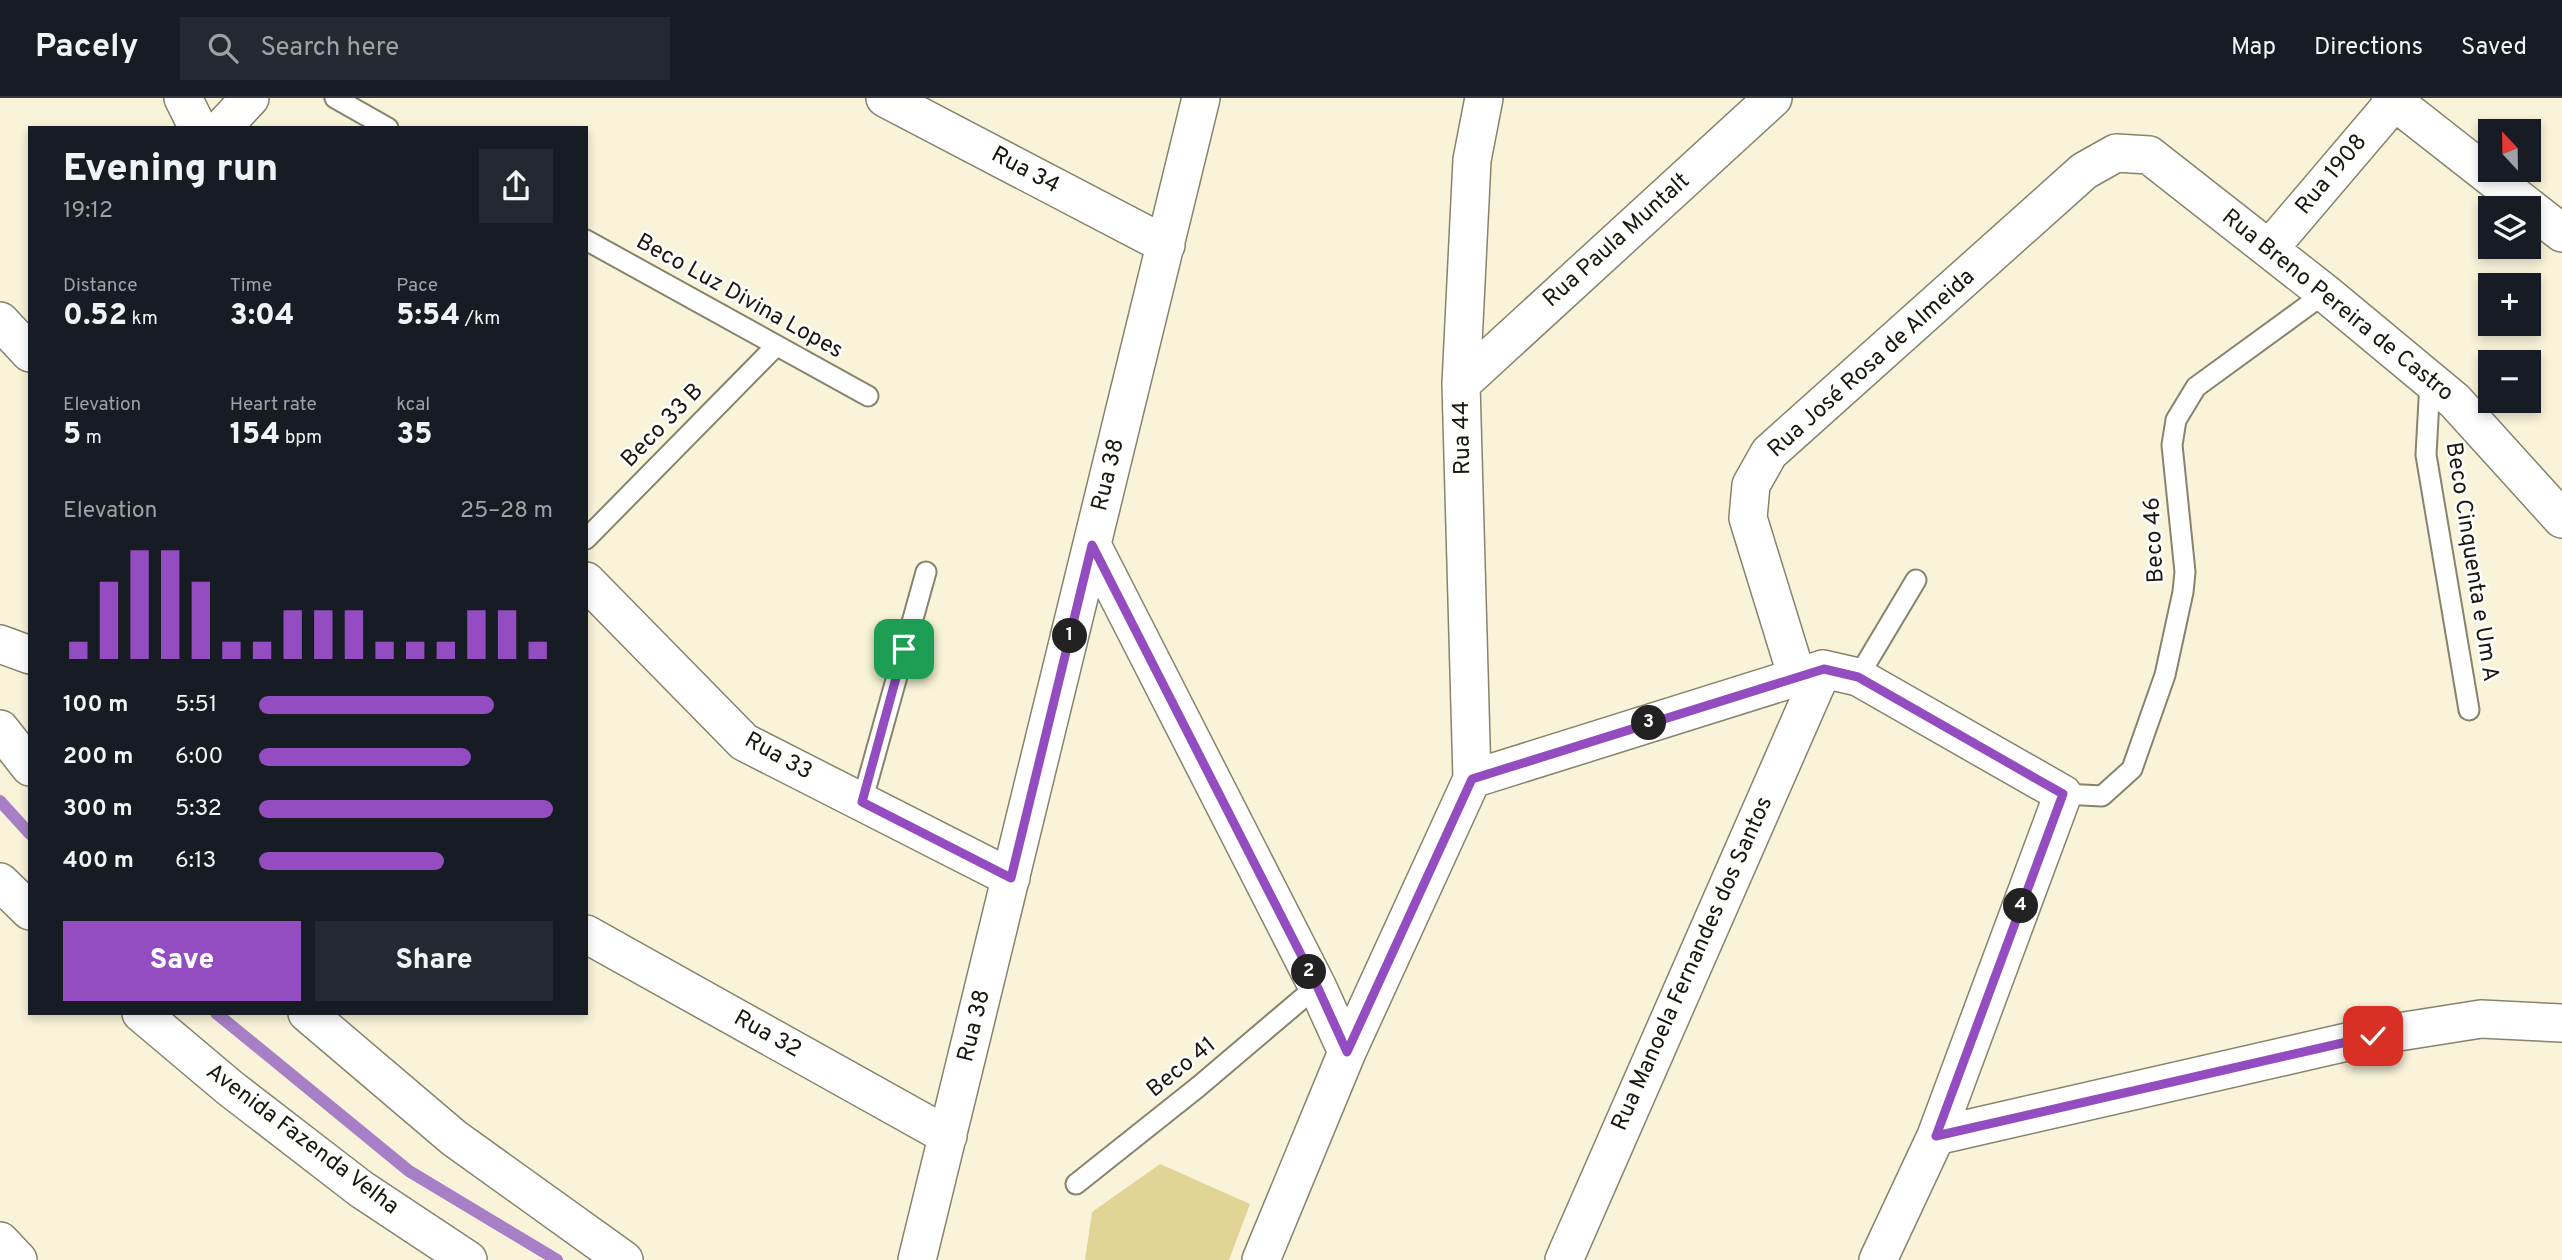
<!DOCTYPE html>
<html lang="en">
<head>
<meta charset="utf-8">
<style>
  :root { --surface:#171b24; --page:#242831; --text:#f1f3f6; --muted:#9ea1a6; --line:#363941; --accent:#934dc1 }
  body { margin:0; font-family:Overpass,sans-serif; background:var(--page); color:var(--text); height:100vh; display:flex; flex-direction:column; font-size:26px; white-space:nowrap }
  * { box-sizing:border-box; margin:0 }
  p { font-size:23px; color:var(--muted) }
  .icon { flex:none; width:38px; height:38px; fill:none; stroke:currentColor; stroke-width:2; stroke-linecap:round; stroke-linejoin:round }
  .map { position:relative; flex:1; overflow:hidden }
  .sheet { position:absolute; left:28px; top:28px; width:560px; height:889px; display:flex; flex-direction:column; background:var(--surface); border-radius:0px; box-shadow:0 4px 10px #0003 }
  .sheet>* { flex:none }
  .needle { width:46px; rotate:338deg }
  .tools { position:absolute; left:2478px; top:21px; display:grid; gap:14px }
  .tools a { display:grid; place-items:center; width:63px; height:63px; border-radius:0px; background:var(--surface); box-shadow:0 4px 10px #0003; font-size:35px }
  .pin { position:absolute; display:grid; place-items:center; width:60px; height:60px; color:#fff; margin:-30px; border-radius:14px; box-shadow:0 4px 10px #0006 }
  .km { position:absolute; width:35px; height:35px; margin:-18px; border-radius:50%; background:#222; color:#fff; font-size:19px; line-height:35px; text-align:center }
  .round { display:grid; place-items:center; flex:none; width:74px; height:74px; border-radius:0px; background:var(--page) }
  .summary { display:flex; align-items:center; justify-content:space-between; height:119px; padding:0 35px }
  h1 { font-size:38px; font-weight:800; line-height:52px }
  .metrics { display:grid; grid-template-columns:repeat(3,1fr); gap:10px; height:119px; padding:7px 35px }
  .metrics div { display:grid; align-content:center }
  .metrics b { font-size:30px; font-weight:800 }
  .metrics small { font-size:19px; font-weight:400 }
  .metrics p { font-size:19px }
  .chart { height:196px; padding:14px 35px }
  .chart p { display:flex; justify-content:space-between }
  .chart svg { width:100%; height:126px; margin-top:7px; stroke:var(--accent); stroke-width:6 }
  .primary-button { display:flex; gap:14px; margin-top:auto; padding:14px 35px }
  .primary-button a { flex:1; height:80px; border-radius:0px; background:var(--accent); color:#fff; font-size:28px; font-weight:800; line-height:80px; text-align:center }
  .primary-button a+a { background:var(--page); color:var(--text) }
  ul { padding:0 35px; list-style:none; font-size:23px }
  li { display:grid; grid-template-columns:112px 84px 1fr; align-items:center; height:52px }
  li i { height:18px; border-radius:9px; background:var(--accent) }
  header { display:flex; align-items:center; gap:42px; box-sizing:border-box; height:98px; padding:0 35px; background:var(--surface); border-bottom:2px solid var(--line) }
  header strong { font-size:33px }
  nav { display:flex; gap:38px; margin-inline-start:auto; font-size:24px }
  .search { width:490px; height:63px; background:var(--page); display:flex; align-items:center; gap:18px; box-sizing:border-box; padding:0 24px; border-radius:0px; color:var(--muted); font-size:26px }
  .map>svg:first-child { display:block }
</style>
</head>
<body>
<header>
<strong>Pacely</strong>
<div class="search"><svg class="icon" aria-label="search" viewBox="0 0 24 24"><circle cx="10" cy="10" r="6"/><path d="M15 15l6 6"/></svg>Search here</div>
<nav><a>Map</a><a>Directions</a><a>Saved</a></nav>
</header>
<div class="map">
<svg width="2562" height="1162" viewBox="0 0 2562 1162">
  <rect width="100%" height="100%" fill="#f8f3d9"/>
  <path fill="#e1d596" d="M 1160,1066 L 1250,1106 L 1229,1162 L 1085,1162 L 1092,1114 Z"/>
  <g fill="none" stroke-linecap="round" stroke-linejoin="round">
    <path stroke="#a77fc6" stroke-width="12" d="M 0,703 L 30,736
      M 216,915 L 409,1073 L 557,1162"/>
    <g stroke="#87836c" stroke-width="23">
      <path id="lane" d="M 335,0 L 388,30
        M 586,142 L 868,298
        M 2430,283 L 2426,357 L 2469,612
        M 586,441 L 775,249
        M 1858,579 L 1916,482
        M 2063,696 L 2102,698 L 2132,671 L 2165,577 L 2183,494 L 2185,474 L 2172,347 L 2176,322 L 2196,289 L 2325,195
        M 862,704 L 926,474
        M 1076,1086 L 1198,989 L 1317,888"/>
    </g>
    <g stroke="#87836c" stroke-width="40">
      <path id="street" d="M 183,0 L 198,30
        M 885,0 L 1166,147
        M 2390,0 L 2562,135
        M 222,30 L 250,0
        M 2269,151 L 2394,4
        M 0,223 L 30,255
        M 1461,286 L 1773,0
        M 1092,447 L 1317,888 L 1347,954
        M 586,483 L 744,644 L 1011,780
        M 0,546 L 30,557
        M 1797,579 L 1748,420 L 1751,387 L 1769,355 L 2084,73 L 2116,55 L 2149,57 L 2325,195 L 2455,303 L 2562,421
        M 0,631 L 30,669
        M 1472,681 L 1823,571 L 1858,579 L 2063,696 L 1936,1038 L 1878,1162
        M 0,784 L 30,813
        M 586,836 L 948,1038
        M 141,915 L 230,990 L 361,1091 L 468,1162
        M 307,915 L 454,1040 L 624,1162
        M 1936,1038 L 2373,938 L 2481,921 L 2562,925
        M 0,1143 L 18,1162
        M 917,1162 L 1201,0
        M 1261,1162 L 1347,954 L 1472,681 L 1461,286 L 1472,62 L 1484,0
        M 1564,1162 L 1823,571"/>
    </g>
    <use href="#lane" stroke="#fff" stroke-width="19"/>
    <use href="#street" stroke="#fff" stroke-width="37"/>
  </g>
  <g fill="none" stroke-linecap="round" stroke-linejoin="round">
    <g stroke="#fff" stroke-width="14">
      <path id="route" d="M 904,551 L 862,704 L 1011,780 L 1092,447 L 1317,888 L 1347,954 L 1472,681 L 1824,571 L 1858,579 L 2063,696 L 1936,1038 L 2373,938"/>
    </g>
    <use href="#route" stroke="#934dc1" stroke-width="9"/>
  </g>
  <g text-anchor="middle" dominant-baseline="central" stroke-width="5" stroke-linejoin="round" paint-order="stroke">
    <g font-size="23" fill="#19170e" stroke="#fff">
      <text transform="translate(1025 73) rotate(28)">Rua 34</text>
      <text transform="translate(2332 77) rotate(-50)">Rua 1908</text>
      <text transform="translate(1617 143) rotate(-42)">Rua Paula Muntalt</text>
      <text transform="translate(739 199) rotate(29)">Beco Luz Divina Lopes</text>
      <text transform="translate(2337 208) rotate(39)">Rua Breno Pereira de Castro</text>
      <text transform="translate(1872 266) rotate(-42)">Rua José Rosa de Almeida</text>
      <text transform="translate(663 328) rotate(-46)">Beco 33 B</text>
      <text transform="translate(1463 340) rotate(-91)">Rua 44</text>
      <text transform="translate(1109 377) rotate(-76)">Rua 38</text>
      <text transform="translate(2155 442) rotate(-93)">Beco 46</text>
      <text transform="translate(2471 464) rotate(81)">Beco Cinquenta e Um A</text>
      <text transform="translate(778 659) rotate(29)">Rua 33</text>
      <text transform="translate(1693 866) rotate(-66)">Rua Manoela Fernandes dos Santos</text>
      <text transform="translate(975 928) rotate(-76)">Rua 38</text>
      <text transform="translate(767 937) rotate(29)">Rua 32</text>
      <text transform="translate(1182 970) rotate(-39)">Beco 41</text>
      <text transform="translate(302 1042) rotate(37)">Avenida Fazenda Velha</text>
    </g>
  </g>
</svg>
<div class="tools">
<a><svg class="needle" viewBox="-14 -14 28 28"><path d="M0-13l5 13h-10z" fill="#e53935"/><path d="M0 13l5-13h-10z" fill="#9ea1a6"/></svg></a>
<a><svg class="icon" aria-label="layers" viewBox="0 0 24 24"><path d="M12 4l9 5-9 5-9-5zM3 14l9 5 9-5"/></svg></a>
<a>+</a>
<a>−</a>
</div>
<div class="pin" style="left:904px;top:551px;background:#1e9e55"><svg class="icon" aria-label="arrive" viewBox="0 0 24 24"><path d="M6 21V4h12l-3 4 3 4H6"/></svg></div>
<div class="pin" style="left:2373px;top:938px;background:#d93025"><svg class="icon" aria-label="check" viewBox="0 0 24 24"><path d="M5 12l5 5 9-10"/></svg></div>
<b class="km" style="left:1070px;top:538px">1</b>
<b class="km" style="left:1309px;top:874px">2</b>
<b class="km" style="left:1649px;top:625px">3</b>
<b class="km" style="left:2021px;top:808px">4</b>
<section class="sheet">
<div class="summary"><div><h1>Evening run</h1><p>19:12</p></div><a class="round"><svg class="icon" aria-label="share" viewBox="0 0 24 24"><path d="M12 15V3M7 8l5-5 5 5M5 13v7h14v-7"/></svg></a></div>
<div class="metrics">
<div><p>Distance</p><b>0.52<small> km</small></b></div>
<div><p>Time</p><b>3:04</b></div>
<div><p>Pace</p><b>5:54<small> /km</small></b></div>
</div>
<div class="metrics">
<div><p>Elevation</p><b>5<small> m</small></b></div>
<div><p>Heart rate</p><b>154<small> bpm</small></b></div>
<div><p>kcal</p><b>35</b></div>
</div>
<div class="chart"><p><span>Elevation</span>25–28 m</p>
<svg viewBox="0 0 160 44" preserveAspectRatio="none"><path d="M5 44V38M15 44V17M25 44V6M35 44V6M45 44V17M55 44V38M65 44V38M75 44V27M85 44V27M95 44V27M105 44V38M115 44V38M125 44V38M135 44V27M145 44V27M155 44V38"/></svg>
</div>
<ul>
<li><b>100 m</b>5:51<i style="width:80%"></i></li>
<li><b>200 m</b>6:00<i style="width:72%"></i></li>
<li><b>300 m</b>5:32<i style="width:100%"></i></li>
<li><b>400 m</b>6:13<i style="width:63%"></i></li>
</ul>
<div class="primary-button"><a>Save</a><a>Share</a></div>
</section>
</div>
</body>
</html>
